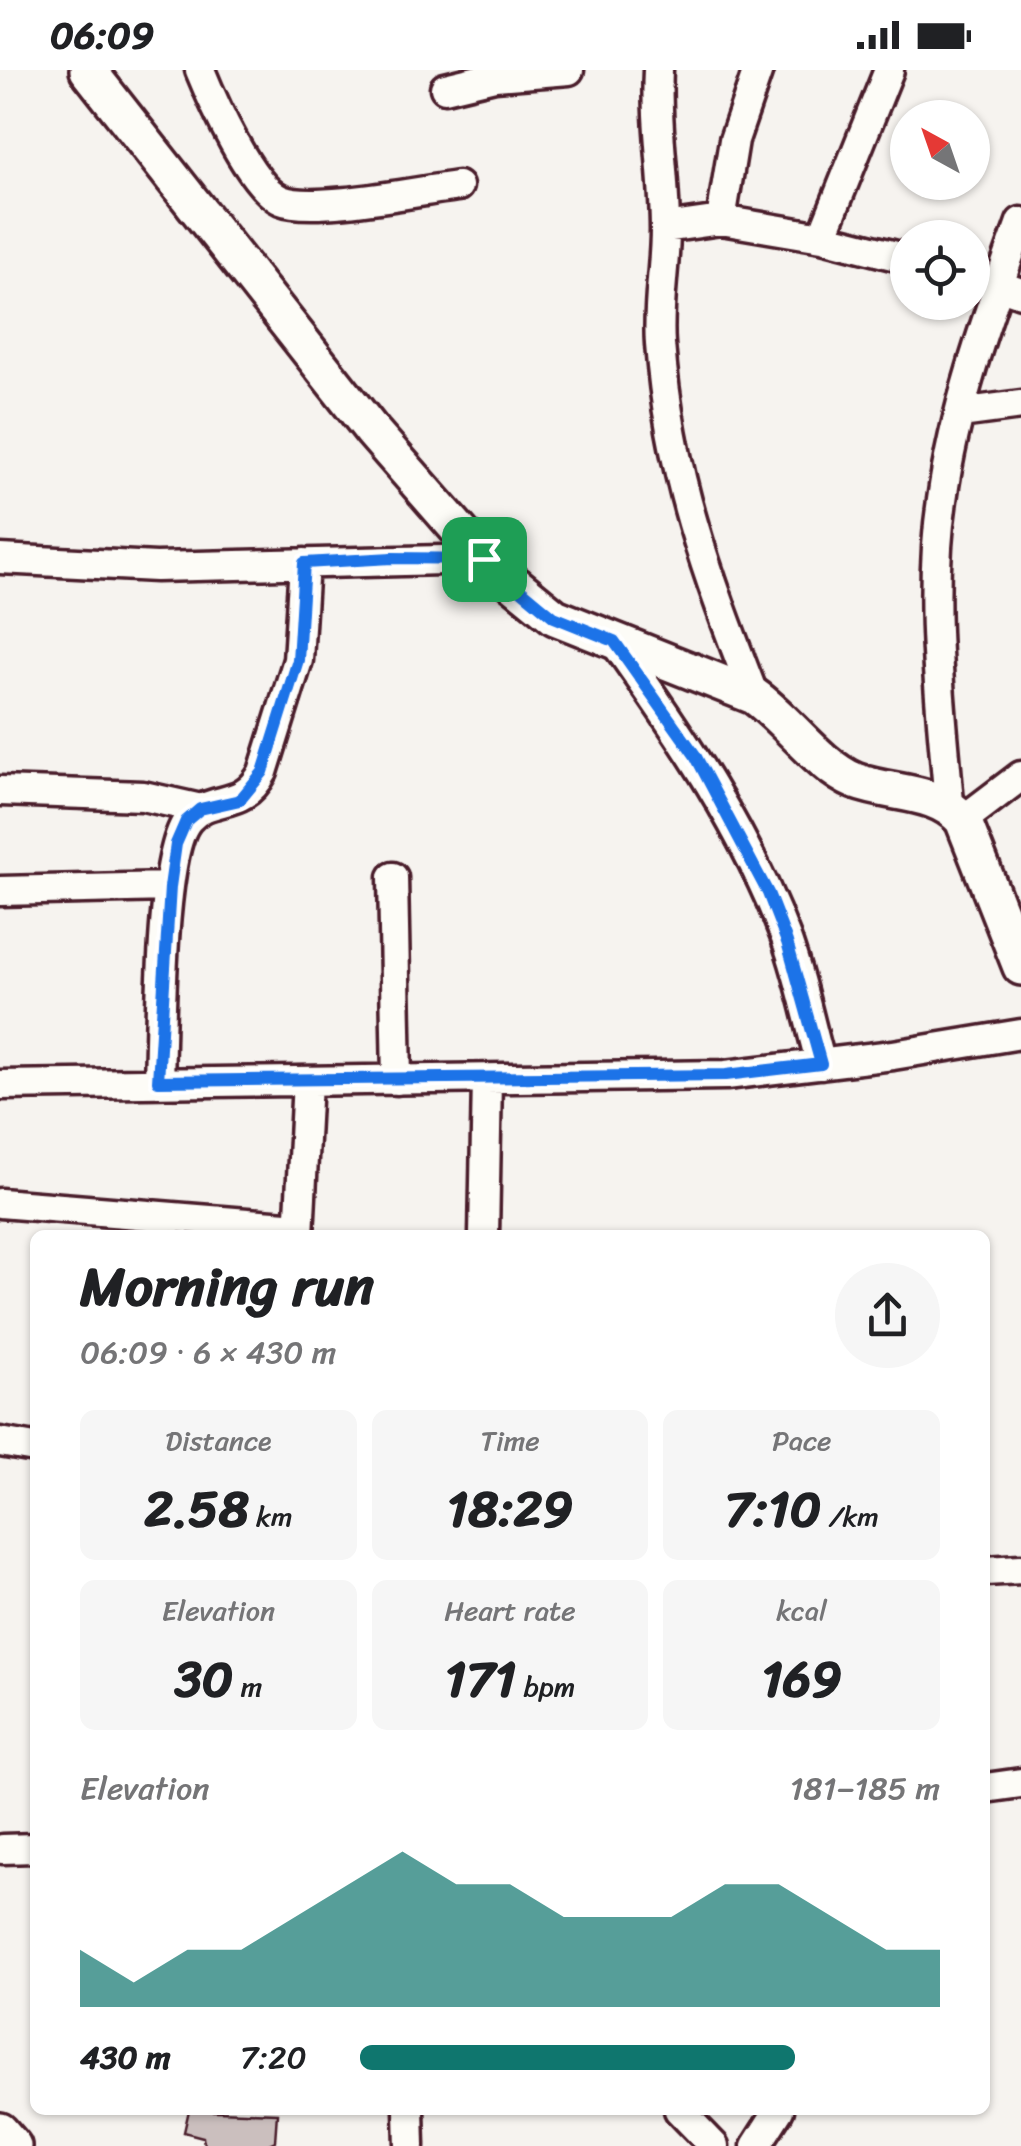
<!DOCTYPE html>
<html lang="en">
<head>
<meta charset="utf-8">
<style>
  :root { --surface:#fff; --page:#f6f6f6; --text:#202124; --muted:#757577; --accent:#0f766e }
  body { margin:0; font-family:Sriracha,sans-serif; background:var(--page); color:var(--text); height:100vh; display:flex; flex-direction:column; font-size:38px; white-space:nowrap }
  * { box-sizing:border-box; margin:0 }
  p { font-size:32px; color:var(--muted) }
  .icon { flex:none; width:55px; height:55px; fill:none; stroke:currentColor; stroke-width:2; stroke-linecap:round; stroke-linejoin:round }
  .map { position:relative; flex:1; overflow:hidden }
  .panel { position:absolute; left:30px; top:1160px; width:960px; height:885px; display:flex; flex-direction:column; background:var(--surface); border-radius:15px; box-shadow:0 2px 8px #0004 }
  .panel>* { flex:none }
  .needle { width:65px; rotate:320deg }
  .fabs { position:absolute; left:890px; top:30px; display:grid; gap:20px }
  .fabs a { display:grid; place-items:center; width:100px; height:100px; border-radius:50%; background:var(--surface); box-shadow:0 2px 8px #0004; font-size:50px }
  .pin { position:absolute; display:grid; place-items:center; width:85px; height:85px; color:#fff; margin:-42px; border-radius:20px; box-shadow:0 5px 15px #0006 }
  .round { display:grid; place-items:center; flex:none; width:105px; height:105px; border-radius:52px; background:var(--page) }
  .summary { display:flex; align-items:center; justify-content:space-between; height:170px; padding:0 50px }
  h1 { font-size:55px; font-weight:800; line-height:75px }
  .metrics { display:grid; grid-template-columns:repeat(3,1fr); gap:15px; height:170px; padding:10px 50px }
  .metrics div { display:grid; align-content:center; border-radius:15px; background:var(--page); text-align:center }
  .metrics b { font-size:50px; font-weight:800 }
  .metrics small { font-size:28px; font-weight:400 }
  .metrics p { font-size:28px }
  .chart { height:280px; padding:20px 50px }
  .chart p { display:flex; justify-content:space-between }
  .chart svg { width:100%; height:180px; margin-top:10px; fill:var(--accent); opacity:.7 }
  ul { padding:0 50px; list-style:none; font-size:32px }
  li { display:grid; grid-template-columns:160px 120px 1fr; align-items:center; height:75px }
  li i { height:25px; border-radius:12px; background:var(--accent) }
  .status { display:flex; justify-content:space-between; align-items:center; height:70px; padding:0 50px; background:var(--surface); direction:ltr }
  .status svg { height:28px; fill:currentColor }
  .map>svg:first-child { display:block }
</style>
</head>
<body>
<div class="status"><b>06:09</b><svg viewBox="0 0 49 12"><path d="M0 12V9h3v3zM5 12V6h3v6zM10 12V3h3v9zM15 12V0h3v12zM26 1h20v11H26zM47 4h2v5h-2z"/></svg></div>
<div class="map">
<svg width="1021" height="2076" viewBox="0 0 1021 2076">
  <rect width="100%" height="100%" fill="#f6f3ef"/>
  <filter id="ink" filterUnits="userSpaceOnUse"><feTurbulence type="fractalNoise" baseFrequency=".01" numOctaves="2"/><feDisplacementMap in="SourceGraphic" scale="20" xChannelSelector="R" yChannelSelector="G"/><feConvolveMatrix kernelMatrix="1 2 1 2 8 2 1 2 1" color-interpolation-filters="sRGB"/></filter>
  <g filter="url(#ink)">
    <path fill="#cbbfbe" stroke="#4a1f2b" stroke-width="2.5" d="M 189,2040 L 277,2043 L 275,2071 L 265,2076 L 204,2076 L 203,2067 L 184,2062 Z"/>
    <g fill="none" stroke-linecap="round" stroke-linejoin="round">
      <g stroke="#4a1f2b" stroke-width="35">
        <path id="minor" d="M 200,0 C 213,32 250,116 281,130 C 312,143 419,121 458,116
          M 658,0 C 655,54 665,106 665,160 C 665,198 657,236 660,274 C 670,406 707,504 754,626
          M 445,18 L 495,6 L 569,0
          M 721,150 L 734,70 L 758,0
          M 665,158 L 721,150 L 822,167 L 908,189
          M 822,167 L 889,0
          M 972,206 L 1021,223
          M 960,343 L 1021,335
          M 0,489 L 156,497 L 484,489
          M 614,571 C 681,665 745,759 786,868 C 801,909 809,952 821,994
          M 0,721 L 143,726 L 201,739
          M 949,733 C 941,633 927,530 942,430 C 955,334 989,242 1021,152
          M 963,750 L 1021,706
          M 393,807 L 397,1010
          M 0,821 L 169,817
          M 159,1011 C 161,960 160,783 188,750 C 212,722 241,743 263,702 L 298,590 L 304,493
          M 0,1015 L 726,1005 L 893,985 L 1021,964
          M 0,1133 L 299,1157
          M 299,1165 L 307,1011
          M 484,1165 L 487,1009
          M 0,1372 L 35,1378
          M 985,1501 L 1021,1499
          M 985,1718 L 1021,1713
          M 2,1779 L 35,1778
          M 409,2040 L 410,2076
          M 679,2040 L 714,2076
          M 756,2076 L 779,2040"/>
      </g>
      <g stroke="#4a1f2b" stroke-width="42">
        <path id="tertiary" d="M 88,0 L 373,362 L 484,489 L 555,547 L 754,626 C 787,649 820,697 855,711 C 892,725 936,719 963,750 L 1021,897
          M 0,2061 L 13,2076"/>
      </g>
      <use href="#minor" stroke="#fdfcf7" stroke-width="28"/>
      <use href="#tertiary" stroke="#fdfcf7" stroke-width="35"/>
    </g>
  </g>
  <g fill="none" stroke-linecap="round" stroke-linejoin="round" filter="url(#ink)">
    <g stroke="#fff" stroke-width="20">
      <path id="route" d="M 392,488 L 484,489 L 554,547 L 614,571 L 695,685 L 768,823 L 787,872 L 821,994 L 726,1005 L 158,1011 L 170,817 L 176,774 L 186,751 L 200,739 L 240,730 L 263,702 L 298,590 L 304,493 Z"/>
    </g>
    <use href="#route" stroke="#1a73e8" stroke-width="12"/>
  </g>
</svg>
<div class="fabs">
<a><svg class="needle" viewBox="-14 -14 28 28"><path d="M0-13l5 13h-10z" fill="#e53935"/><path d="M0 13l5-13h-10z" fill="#757577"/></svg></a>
<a><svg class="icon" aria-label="locate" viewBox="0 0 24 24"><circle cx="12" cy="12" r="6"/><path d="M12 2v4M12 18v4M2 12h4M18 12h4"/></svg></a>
</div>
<div class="pin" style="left:484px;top:489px;background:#1e9e55"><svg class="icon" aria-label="arrive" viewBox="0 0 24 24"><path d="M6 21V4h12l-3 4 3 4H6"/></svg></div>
<section class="panel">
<div class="summary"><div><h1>Morning run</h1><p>06:09 · 6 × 430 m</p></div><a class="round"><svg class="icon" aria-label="share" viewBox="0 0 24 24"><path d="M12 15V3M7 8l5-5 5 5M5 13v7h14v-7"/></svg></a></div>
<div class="metrics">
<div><p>Distance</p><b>2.58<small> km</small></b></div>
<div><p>Time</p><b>18:29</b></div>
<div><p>Pace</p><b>7:10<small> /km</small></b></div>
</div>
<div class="metrics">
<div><p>Elevation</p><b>30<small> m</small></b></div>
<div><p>Heart rate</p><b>171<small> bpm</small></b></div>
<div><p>kcal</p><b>169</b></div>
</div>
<div class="chart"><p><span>Elevation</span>181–185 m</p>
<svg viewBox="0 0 160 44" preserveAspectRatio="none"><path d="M0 44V30L10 38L20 30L30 30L40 22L50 14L60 6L70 14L80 14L90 22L100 22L110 22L120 14L130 14L140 22L150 30L160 30V44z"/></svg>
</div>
<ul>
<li><b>430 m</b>7:20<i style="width:75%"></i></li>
</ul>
</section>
</div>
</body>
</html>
